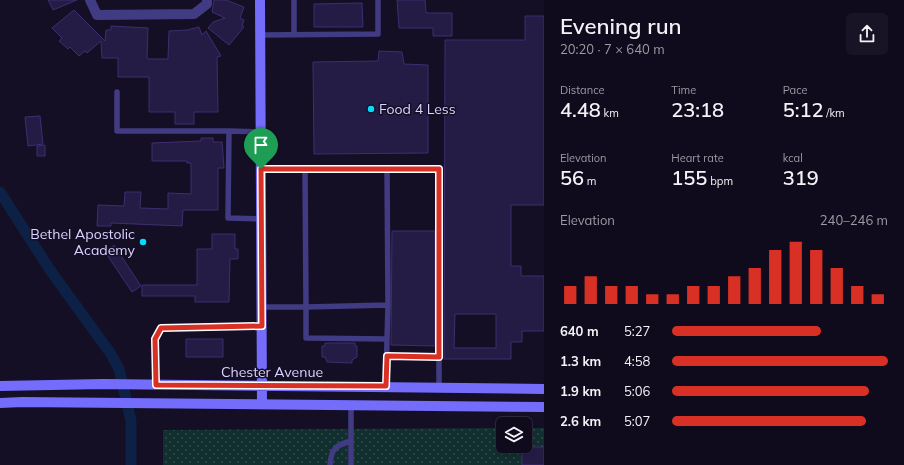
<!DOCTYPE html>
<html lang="en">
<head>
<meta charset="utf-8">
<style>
  :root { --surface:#0f0b1c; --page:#181425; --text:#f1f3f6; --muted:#9b9ba3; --line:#2f2b3b; --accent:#d93025 }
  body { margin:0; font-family:Mulish,sans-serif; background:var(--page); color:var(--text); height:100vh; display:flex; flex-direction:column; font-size:15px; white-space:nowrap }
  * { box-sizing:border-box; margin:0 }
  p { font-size:13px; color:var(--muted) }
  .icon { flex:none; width:22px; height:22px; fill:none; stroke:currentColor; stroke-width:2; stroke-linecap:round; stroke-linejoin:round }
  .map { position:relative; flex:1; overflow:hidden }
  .drawer { display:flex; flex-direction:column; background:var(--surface); width:360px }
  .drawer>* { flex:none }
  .controls { position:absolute; left:496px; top:417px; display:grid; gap:8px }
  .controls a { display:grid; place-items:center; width:36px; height:36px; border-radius:6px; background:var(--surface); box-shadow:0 2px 6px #0003,0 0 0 1px var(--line); font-size:20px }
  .pin { position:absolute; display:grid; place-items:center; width:34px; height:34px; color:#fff; margin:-41px -17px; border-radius:50% 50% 50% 0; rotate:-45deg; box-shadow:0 0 4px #0007 }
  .pin .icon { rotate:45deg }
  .round { display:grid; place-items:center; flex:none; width:42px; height:42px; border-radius:6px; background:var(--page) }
  .headline { display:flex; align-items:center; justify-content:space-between; height:68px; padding:0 16px }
  h1 { font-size:22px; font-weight:600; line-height:30px }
  .stats { display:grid; grid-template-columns:repeat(3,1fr); gap:6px; height:68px; padding:4px 16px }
  .stats div { display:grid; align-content:center }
  .stats b { font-size:20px; font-weight:600 }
  .stats small { font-size:11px; font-weight:400 }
  .stats p { font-size:11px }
  .chart { height:112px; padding:8px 16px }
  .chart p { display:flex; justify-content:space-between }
  .chart svg { width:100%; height:72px; margin-top:4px; stroke:var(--accent); stroke-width:6 }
  ul { padding:0 16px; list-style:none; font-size:13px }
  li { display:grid; grid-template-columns:64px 48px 1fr; align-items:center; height:30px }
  li i { height:10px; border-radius:5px; background:var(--accent) }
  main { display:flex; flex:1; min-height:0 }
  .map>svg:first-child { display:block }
</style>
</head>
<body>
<main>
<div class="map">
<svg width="544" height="465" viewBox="0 0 544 465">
  <defs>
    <pattern id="park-dots" width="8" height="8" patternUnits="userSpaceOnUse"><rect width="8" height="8" fill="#122f2f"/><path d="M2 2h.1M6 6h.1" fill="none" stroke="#344c4e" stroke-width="1.8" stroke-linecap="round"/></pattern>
  </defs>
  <rect width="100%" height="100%" fill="#140f25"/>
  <path fill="url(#park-dots)" d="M 503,428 L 503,446 L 525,446 L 525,428 L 544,428 L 544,465 L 163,465 L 163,430 Z"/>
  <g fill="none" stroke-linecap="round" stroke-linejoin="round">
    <path stroke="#0d2146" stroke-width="11" d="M 0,192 L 50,270 L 111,354 L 119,369 L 131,421 L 131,465"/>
  </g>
  <path fill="#251c46" stroke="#3d2e71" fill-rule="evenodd" d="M 48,0 L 77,0 L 53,10 Z
    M 214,0 L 226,0 L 244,7 L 240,18 L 244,20 L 242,26 L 244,27 L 229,45 L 208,28 L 213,22 L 225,18 L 212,12 Z
    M 397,0 L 425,0 L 426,13 L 452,13 L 452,36 L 433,36 L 433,28 L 399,28 Z
    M 362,3 L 363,27 L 314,27 L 314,4 Z
    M 74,10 L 105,41 L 106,30 L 111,30 L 111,26 L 148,28 L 147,58 L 149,59 L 168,59 L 169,31 L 187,30 L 199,27 L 202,35 L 206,31 L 221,56 L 217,57 L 218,112 L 194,112 L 194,124 L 175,124 L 175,112 L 149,112 L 149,77 L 118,77 L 118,58 L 102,58 L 101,41 L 87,53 L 85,51 L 79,56 L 70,47 L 68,49 L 59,41 L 62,38 L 52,28 Z
    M 525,16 L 544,16 L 544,205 L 511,205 L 511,266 L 521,266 L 521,276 L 544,276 L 544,331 L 522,331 L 522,342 L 511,342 L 511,359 L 444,359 L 445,40 L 525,40 ZM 455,314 L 496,314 L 496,348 L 454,348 Z
    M 379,51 L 402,52 L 404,64 L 428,65 L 428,153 L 314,154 L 313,62 L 378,61 Z
    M 40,116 L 43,144 L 28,146 L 25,117 Z
    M 201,138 L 213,138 L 213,142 L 222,142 L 224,168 L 218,168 L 218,210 L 183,210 L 182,226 L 111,223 L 111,226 L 97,226 L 98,205 L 124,206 L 125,192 L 141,192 L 140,208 L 168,209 L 168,193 L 191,194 L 191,163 L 187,163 L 187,161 L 152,161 L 152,143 L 201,141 Z
    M 45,145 L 45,156 L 37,156 L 37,146 Z
    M 392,231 L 435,231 L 435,346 L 391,345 Z
    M 212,234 L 235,234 L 235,249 L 238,249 L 238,259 L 230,259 L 229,302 L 195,302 L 195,296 L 142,296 L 142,285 L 197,285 L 197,249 L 212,249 Z
    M 114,245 L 141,286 L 132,292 L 105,252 Z
    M 186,339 L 223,339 L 223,357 L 186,357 Z
    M 325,343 L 355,343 L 355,346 L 357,346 L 357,357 L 352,360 L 352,363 L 327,362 L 325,357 L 322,357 L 322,346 L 325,346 Z
    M 522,447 L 544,447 L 544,465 L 522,465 Z"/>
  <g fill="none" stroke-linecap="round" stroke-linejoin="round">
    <path stroke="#403b83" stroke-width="5.5" d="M 294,0 L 294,35
      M 260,35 L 378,34 L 378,0
      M 117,92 L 117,131 L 229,131
      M 261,132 L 229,131 L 228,218 L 261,219
      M 261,169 L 439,169 L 439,387
      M 387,169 L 388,305
      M 261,307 L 306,307 L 306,338 L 387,339 L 388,305 L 306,307 L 305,169
      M 387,356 L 439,357
      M 156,385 L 155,339 L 161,328 L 262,326
      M 386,386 L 387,339
      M 330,465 C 331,449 336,445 351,441
      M 351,465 L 351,405"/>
    <path stroke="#403b83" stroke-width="10" d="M 90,0 L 97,15 L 194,14 L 207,4 L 207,0"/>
    <path stroke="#746dfc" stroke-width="10" d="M 260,0 L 262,404
      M 0,386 L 103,384 L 544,389
      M 0,403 L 22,402 L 544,407"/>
  </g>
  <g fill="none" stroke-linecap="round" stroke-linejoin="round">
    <g stroke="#fff" stroke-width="8">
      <path id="route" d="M 261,169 L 439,169 L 439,357 L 387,356 L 386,386 L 156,385 L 155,339 L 161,328 L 262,326 Z"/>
    </g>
    <use href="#route" stroke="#d93025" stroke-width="5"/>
  </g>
  <g fill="#05dcf9" stroke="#140f25" stroke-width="1.5">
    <circle cx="371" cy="109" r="4"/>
    <circle cx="143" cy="242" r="4"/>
  </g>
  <g text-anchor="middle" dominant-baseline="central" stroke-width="3" stroke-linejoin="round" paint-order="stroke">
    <g font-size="14" fill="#dad4fe" stroke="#140f25" text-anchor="start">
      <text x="379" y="109">Food 4 Less</text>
      <text x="135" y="234" text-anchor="end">Bethel Apostolic<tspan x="135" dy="16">Academy</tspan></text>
    </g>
    <g font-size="14" fill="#dad4fe" stroke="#140f25">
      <text x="272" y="372">Chester Avenue</text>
    </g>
  </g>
</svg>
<div class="controls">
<a><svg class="icon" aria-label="layers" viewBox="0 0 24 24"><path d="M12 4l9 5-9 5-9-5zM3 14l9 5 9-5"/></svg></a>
</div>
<div class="pin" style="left:261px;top:169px;background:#1e9e55"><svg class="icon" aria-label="arrive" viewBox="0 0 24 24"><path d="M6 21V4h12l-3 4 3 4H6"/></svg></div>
</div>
<section class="drawer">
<div class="headline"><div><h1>Evening run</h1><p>20:20 · 7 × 640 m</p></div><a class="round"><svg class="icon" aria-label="share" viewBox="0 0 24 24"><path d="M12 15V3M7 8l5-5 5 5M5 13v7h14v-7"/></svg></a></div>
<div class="stats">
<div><p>Distance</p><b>4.48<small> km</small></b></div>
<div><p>Time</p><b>23:18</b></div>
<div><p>Pace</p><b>5:12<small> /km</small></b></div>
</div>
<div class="stats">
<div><p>Elevation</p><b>56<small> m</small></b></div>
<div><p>Heart rate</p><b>155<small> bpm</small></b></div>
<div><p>kcal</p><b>319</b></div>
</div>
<div class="chart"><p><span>Elevation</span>240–246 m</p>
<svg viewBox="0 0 160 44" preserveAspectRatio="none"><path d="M5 44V33M15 44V27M25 44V33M35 44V33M45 44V38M55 44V38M65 44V33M75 44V33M85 44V27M95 44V22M105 44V11M115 44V6M125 44V11M135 44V22M145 44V33M155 44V38"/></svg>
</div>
<ul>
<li><b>640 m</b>5:27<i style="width:69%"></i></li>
<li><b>1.3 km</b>4:58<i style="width:100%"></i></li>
<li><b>1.9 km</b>5:06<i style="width:91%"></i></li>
<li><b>2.6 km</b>5:07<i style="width:90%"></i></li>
</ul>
</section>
</main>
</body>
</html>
